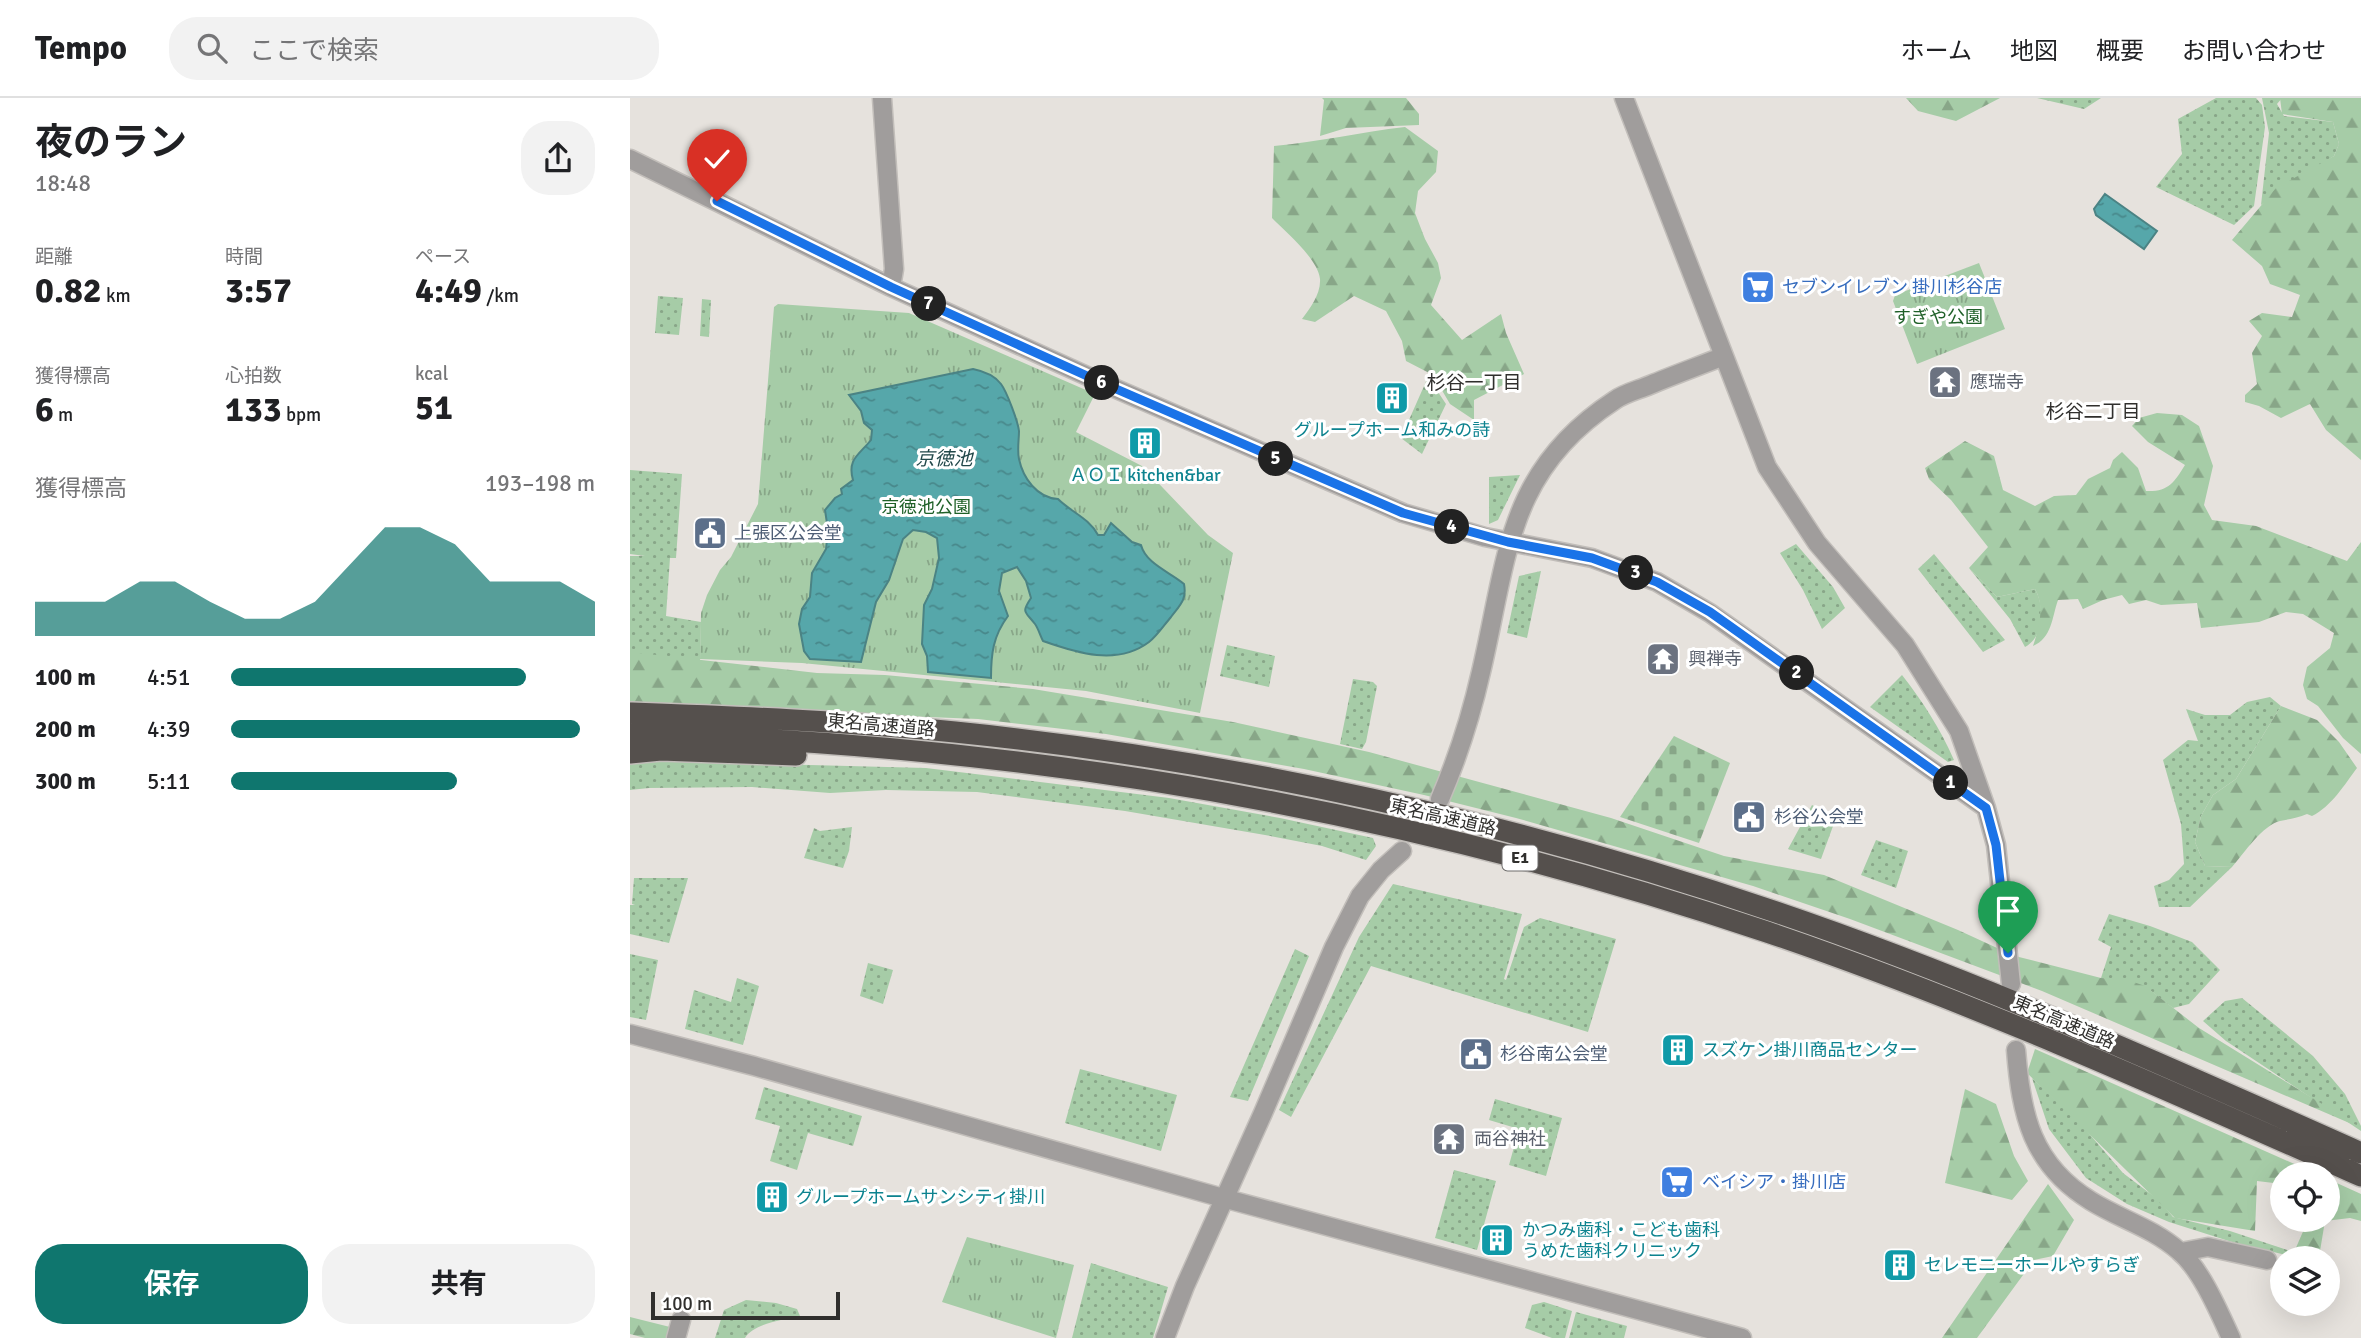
<!DOCTYPE html>
<html lang="ja">
<head>
<meta charset="utf-8">
<style>
  :root { --surface:#fff; --page:#f2f2f2; --text:#202124; --muted:#757577; --line:#e0e0e0; --accent:#0f766e }
  body { margin:0; font-family:Signika,"Noto Sans JP",sans-serif; background:var(--page); color:var(--text); height:100vh; display:flex; flex-direction:column; font-size:26px; white-space:nowrap }
  * { box-sizing:border-box; margin:0 }
  p { font-size:23px; color:var(--muted) }
  .icon { flex:none; width:38px; height:38px; fill:none; stroke:currentColor; stroke-width:2; stroke-linecap:round; stroke-linejoin:round }
  .map { position:relative; flex:1; overflow:hidden }
  .side { display:flex; flex-direction:column; background:var(--surface); width:630px }
  .side>* { flex:none }
  .buttons { position:absolute; left:1640px; top:1064px; display:grid; gap:14px }
  .buttons a { display:grid; place-items:center; width:70px; height:70px; border-radius:50%; background:var(--surface); box-shadow:0 7px 28px #0002; font-size:35px }
  .scale { position:absolute; left:21px; bottom:18px; width:189px; box-sizing:border-box; padding-left:7px; border:4px solid #302f2d; border-top:0; font-size:19px; line-height:24px; white-space:nowrap; color:#302f2d; -webkit-text-stroke:5px #fff; paint-order:stroke }
  .pin { position:absolute; display:grid; place-items:center; width:60px; height:60px; color:#fff; margin:-72px -30px; border-radius:50% 50% 50% 0; rotate:-45deg; box-shadow:0 0 7px #0007 }
  .pin .icon { rotate:45deg }
  .km { position:absolute; width:35px; height:35px; margin:-18px; border-radius:50%; background:#222; color:#fff; font-size:19px; line-height:35px; text-align:center }
  .round { display:grid; place-items:center; flex:none; width:74px; height:74px; border-radius:28px; background:var(--page) }
  .summary { display:flex; align-items:center; justify-content:space-between; height:119px; padding:0 35px }
  h1 { font-size:38px; font-weight:700; line-height:52px }
  .stats { display:grid; grid-template-columns:repeat(3,1fr); gap:10px; height:119px; padding:7px 35px }
  .stats div { display:grid; align-content:center }
  .stats b { font-size:35px; font-weight:700 }
  .stats small { font-size:19px; font-weight:400 }
  .stats p { font-size:19px }
  .chart { height:196px; padding:14px 35px }
  .chart p { display:flex; justify-content:space-between }
  .chart svg { width:100%; height:126px; margin-top:7px; fill:var(--accent); opacity:.7 }
  .button { display:flex; gap:14px; margin-top:auto; padding:14px 35px }
  .button a { flex:1; height:80px; border-radius:28px; background:var(--accent); color:#fff; font-size:28px; font-weight:700; line-height:80px; text-align:center }
  .button a+a { background:var(--page); color:var(--text) }
  ul { padding:0 35px; list-style:none; font-size:23px }
  li { display:grid; grid-template-columns:112px 84px 1fr; align-items:center; height:52px }
  li i { height:18px; border-radius:9px; background:var(--accent) }
  header { display:flex; align-items:center; gap:42px; box-sizing:border-box; height:98px; padding:0 35px; background:var(--surface); border-bottom:2px solid var(--line) }
  header strong { font-size:33px }
  nav { display:flex; gap:38px; margin-inline-start:auto; font-size:24px }
  .search { width:490px; height:63px; background:var(--page); display:flex; align-items:center; gap:18px; box-sizing:border-box; padding:0 24px; border-radius:28px; color:var(--muted); font-size:26px }
  main { display:flex; flex:1; min-height:0 }
  .map>svg:first-child { display:block }
</style>
</head>
<body>
<header>
<strong>Tempo</strong>
<div class="search"><svg class="icon" aria-label="search" viewBox="0 0 24 24"><circle cx="10" cy="10" r="6"/><path d="M15 15l6 6"/></svg>ここで検索</div>
<nav><a>ホーム</a><a>地図</a><a>概要</a><a>お問い合わせ</a></nav>
</header>
<main>
<section class="side">
<div class="summary"><div><h1>夜のラン</h1><p>18:48</p></div><a class="round"><svg class="icon" aria-label="share" viewBox="0 0 24 24"><path d="M12 15V3M7 8l5-5 5 5M5 13v7h14v-7"/></svg></a></div>
<div class="stats">
<div><p>距離</p><b>0.82<small> km</small></b></div>
<div><p>時間</p><b>3:57</b></div>
<div><p>ペース</p><b>4:49<small> /km</small></b></div>
</div>
<div class="stats">
<div><p>獲得標高</p><b>6<small> m</small></b></div>
<div><p>心拍数</p><b>133<small> bpm</small></b></div>
<div><p>kcal</p><b>51</b></div>
</div>
<div class="chart"><p><span>獲得標高</span>193–198 m</p>
<svg viewBox="0 0 160 44" preserveAspectRatio="none"><path d="M0 44V32L10 32L20 32L30 25L40 25L50 32L60 38L70 38L80 32L90 19L100 6L110 6L120 12L130 25L140 25L150 25L160 32V44z"/></svg>
</div>
<ul>
<li><b>100 m</b>4:51<i style="width:81%"></i></li>
<li><b>200 m</b>4:39<i style="width:96%"></i></li>
<li><b>300 m</b>5:11<i style="width:62%"></i></li>
</ul>
<div class="button"><a>保存</a><a>共有</a></div>
</section>
<div class="map">
<svg width="1731" height="1240" viewBox="0 0 1731 1240">
  <defs>
    <pattern id="grass-dots" width="8" height="8" patternUnits="userSpaceOnUse" patternTransform="scale(1.75)"><rect width="8" height="8" fill="#a6cca7"/><path d="M2 2h.1M6 6h.1" fill="none" stroke="#88a688" stroke-width="1.8" stroke-linecap="round"/></pattern>
    <pattern id="forest-firs" width="22" height="20" patternUnits="userSpaceOnUse" patternTransform="scale(1.75)"><rect width="22" height="20" fill="#a6cca7"/><path d="M5 1l3.5 6h-7zM16 11l3.5 6h-7z" fill="#88a688"/></pattern>
    <pattern id="cemetery-stones" width="16" height="16" patternUnits="userSpaceOnUse" patternTransform="scale(1.75)"><rect width="16" height="16" fill="#a6cca7"/><path d="M2 7V4a2 2 0 0 1 4 0v3zM10 15v-3a2 2 0 0 1 4 0v3z" fill="#88a688"/></pattern>
    <pattern id="park-tufts" width="24" height="20" patternUnits="userSpaceOnUse" patternTransform="scale(1.75)"><rect width="24" height="20" fill="#a6cca7"/><path d="M3 7l-1-3M5 7V3M7 7l1-3M15 17l-1-3M17 17v-4M19 17l1-3" fill="none" stroke="#88a688"/></pattern>
    <pattern id="water-ripples" width="26" height="14" patternUnits="userSpaceOnUse" patternTransform="scale(1.75)"><rect width="26" height="14" fill="#56a7aa"/><path d="M2 4q2-2 4 0t4 0M15 11q2-2 4 0t4 0" fill="none" stroke="#48888b"/></pattern>
  </defs>
  <rect width="100%" height="100%" fill="#e6e2dd"/>
  <path fill="url(#grass-dots)" d="M 1407,0 L 1471,0 L 1454,11 Z
    M 1586,0 L 1626,0 L 1632,7 L 1635,29 L 1624,108 L 1604,127 L 1526,89 L 1552,56 L 1548,21 Z
    M 1632,0 L 1652,0 L 1647,6 L 1654,18 L 1703,24 L 1709,46 L 1704,58 L 1631,107 L 1639,35 Z
    M 28,198 L 53,200 L 49,237 L 25,235 Z
    M 72,201 L 81,202 L 79,239 L 70,238 Z
    M 798,279 L 816,306 L 792,356 L 771,340 Z
    M 0,372 L 52,376 L 46,460 L 40,460 L 36,518 L 71,524 L 70,563 L 0,555 L 0,458 L 15,458 L 0,456 Z
    M 890,377 L 868,422 L 859,426 L 859,379 Z
    M 1166,446 L 1203,489 L 1215,510 L 1192,531 L 1173,492 L 1150,455 Z
    M 1304,456 L 1375,542 L 1353,554 L 1288,471 Z
    M 1339,470 L 1367,499 L 1405,491 C 1415,509 1414,539 1395,549 L 1380,521 Z
    M 911,473 L 897,540 L 877,535 L 889,478 Z
    M 597,547 L 645,558 L 639,589 L 590,578 Z
    M 1272,577 C 1293,604 1310,630 1324,662 L 1318,664 L 1240,609 Z
    M 723,581 L 743,584 L 747,588 L 736,644 L 732,651 L 710,646 Z
    M 1640,599 L 1651,608 L 1606,681 L 1583,697 L 1571,718 L 1565,744 L 1575,768 L 1602,769 L 1560,809 L 1529,809 L 1524,788 L 1539,782 L 1554,766 L 1551,726 L 1533,662 L 1558,642 L 1568,643 L 1556,611 L 1575,617 L 1600,617 L 1617,604 Z
    M 25,663 L 296,670 L 539,700 L 650,720 L 743,740 L 746,748 L 736,762 L 692,748 L 635,737 L 495,713 L 347,694 L 256,692 L 200,695 L 122,689 L 19,690 L 0,692 L 0,665 Z
    M 1182,707 L 1206,720 L 1191,761 L 1158,751 Z
    M 222,729 L 219,753 L 213,770 L 174,760 L 184,730 L 190,733 Z
    M 1246,742 L 1278,753 L 1266,790 L 1231,777 Z
    M 4,780 L 58,780 L 39,845 L 0,836 L 0,807 L 5,807 L 2,806 Z
    M 763,786 L 892,816 L 874,881 L 876,882 L 894,829 L 910,820 L 986,841 L 958,934 L 741,868 L 661,1019 L 649,1012 L 729,839 Z
    M 1479,816 L 1520,828 L 1562,844 L 1590,872 L 1559,906 L 1543,910 L 1521,893 L 1471,880 L 1481,849 L 1468,842 Z
    M 665,851 L 679,858 L 618,1003 L 600,999 Z
    M 0,856 L 28,862 L 16,922 L 0,919 Z
    M 238,865 L 263,872 L 253,906 L 230,898 Z
    M 107,880 L 129,888 L 113,947 L 55,931 L 64,892 L 101,904 Z
    M 1612,900 L 1683,958 L 1715,996 L 1731,1028 L 1731,1033 L 1596,943 L 1573,923 L 1595,903 Z
    M 450,971 L 547,997 L 531,1053 L 435,1025 Z
    M 1402,980 L 1450,1025 L 1493,1075 L 1530,1103 L 1543,1119 L 1600,1133 L 1681,1160 L 1668,1160 L 1602,1144 L 1539,1124 L 1497,1106 L 1456,1080 L 1419,1031 Z
    M 134,989 L 232,1018 L 223,1048 L 178,1035 L 167,1072 L 140,1063 L 150,1028 L 125,1021 Z
    M 865,1001 L 932,1020 L 916,1078 L 879,1067 L 889,1031 L 859,1022 Z
    M 824,1072 L 866,1083 L 847,1152 L 805,1140 Z
    M 461,1165 L 538,1189 L 523,1240 L 442,1240 Z
    M 116,1202 L 146,1205 L 167,1211 L 170,1218 C 154,1222 124,1225 115,1240 L 85,1240 L 94,1212 Z
    M 914,1204 L 942,1213 L 935,1240 L 922,1240 L 895,1230 L 902,1207 Z
    M 946,1214 L 997,1228 L 994,1240 L 939,1240 Z"/>
  <path fill="url(#forest-firs)" d="M 692,0 L 776,0 L 789,16 L 789,27 L 716,30 L 690,38 L 694,2 Z
    M 1276,0 L 1370,0 L 1326,23 L 1288,13 Z
    M 1650,0 L 1731,0 L 1731,362 L 1696,332 L 1680,306 L 1651,320 L 1629,308 L 1615,304 L 1615,297 L 1627,286 L 1622,255 L 1632,238 L 1619,223 L 1632,215 L 1662,219 L 1670,197 L 1640,186 L 1632,168 L 1602,142 L 1646,90 L 1704,58 L 1709,46 L 1703,24 L 1652,16 Z
    M 775,29 L 808,53 L 806,74 L 788,93 L 785,115 L 795,141 L 808,165 L 811,180 L 801,207 L 832,242 L 871,216 L 876,235 L 894,276 L 844,302 L 844,322 L 820,306 L 803,277 L 776,263 L 772,243 L 756,213 L 724,198 L 685,224 L 672,221 C 680,210 691,196 690,181 C 688,161 656,134 642,120 L 644,48 C 688,44 731,34 775,29 Z
    M 1527,315 L 1552,317 L 1569,328 L 1583,368 L 1574,407 L 1582,422 L 1626,428 L 1717,463 L 1731,444 L 1731,656 L 1713,640 L 1688,608 L 1677,601 L 1673,587 L 1677,569 L 1700,550 L 1704,535 L 1673,516 L 1656,514 L 1629,524 L 1571,530 L 1567,505 L 1531,507 L 1516,502 L 1499,506 L 1492,497 L 1473,502 L 1453,511 L 1448,501 L 1428,502 C 1422,519 1422,540 1403,548 C 1409,530 1415,509 1405,491 L 1367,499 L 1339,470 L 1358,449 L 1321,402 L 1299,381 L 1295,370 L 1335,343 L 1364,358 L 1373,392 L 1405,408 L 1424,398 L 1446,397 L 1458,381 L 1480,370 L 1483,362 L 1492,354 L 1508,370 L 1516,393 C 1538,394 1544,385 1555,367 L 1518,344 L 1502,328 L 1509,320 Z
    M 0,554 L 187,575 L 255,577 L 403,591 L 603,624 L 739,654 L 981,720 L 1094,758 L 1194,777 L 1328,832 L 1378,855 L 1387,862 L 1385,858 L 1471,880 L 1498,882 L 1515,888 L 1569,930 L 1731,1030 L 1412,893 L 1220,821 L 1123,788 L 886,720 L 794,697 L 674,671 L 476,636 L 348,621 L 0,607 Z
    M 1651,608 L 1687,622 L 1709,644 L 1727,670 C 1715,686 1701,709 1682,718 L 1677,716 C 1668,720 1660,721 1650,723 C 1633,727 1614,755 1602,769 L 1575,768 L 1565,744 L 1571,718 L 1583,697 L 1606,681 Z
    M 1405,951 L 1687,1076 L 1652,1076 L 1652,1086 L 1627,1083 L 1625,1133 L 1545,1120 L 1397,975 Z
    M 1335,991 L 1366,1006 L 1384,1058 L 1398,1083 L 1382,1102 L 1315,1085 Z
    M 1698,1081 L 1731,1096 L 1731,1123 L 1720,1120 L 1695,1123 L 1689,1159 L 1665,1152 L 1678,1122 L 1698,1122 Z
    M 1418,1086 L 1444,1122 L 1423,1158 L 1404,1162 L 1347,1240 L 1312,1240 Z
    M 0,1219 L 44,1230 L 42,1240 L 15,1240 L 0,1236 Z"/>
  <path fill="url(#cemetery-stones)" d="M 1044,638 L 1100,665 L 1069,745 L 990,719 Z"/>
  <path fill="url(#park-tufts)" d="M 1349,165 L 1375,231 L 1287,266 L 1263,203 L 1265,197 Z
    M 148,206 L 279,215 L 465,296 L 446,334 L 512,368 L 578,437 L 603,455 L 570,615 L 456,593 L 172,565 L 70,561 L 71,515 L 77,497 L 90,472 L 101,459 L 128,406 L 144,209 Z
    M 337,1139 L 444,1167 L 426,1240 L 312,1204 Z"/>
  <path fill="url(#water-ripples)" stroke="#4b8384" stroke-width="2" d="M 1475,96 L 1527,133 L 1514,151 L 1466,117 L 1464,111 Z
    M 343,271 C 353,273 365,278 371,286 C 377,294 388,324 389,333 C 389,342 387,352 389,361 C 393,380 407,400 428,401 C 441,414 459,420 468,437 L 474,437 L 481,425 L 502,444 L 511,447 C 516,466 540,474 554,486 C 557,502 550,507 541,519 C 534,527 527,538 519,544 C 487,568 447,555 413,543 C 410,537 408,530 405,526 C 395,513 391,515 401,500 L 396,483 L 387,469 L 372,475 L 369,493 L 378,518 C 363,538 361,556 361,580 L 298,574 L 297,558 L 292,546 L 294,507 L 302,491 L 309,460 L 307,440 L 296,434 L 283,432 L 273,441 L 259,482 L 246,504 L 231,564 L 180,561 L 174,553 L 169,526 L 172,511 L 180,499 L 182,475 L 196,451 L 198,432 L 195,412 L 205,400 L 212,396 L 211,391 L 223,382 C 217,361 229,357 241,342 L 242,332 L 234,325 L 231,313 L 219,297 Z"/>
  <g fill="none" stroke-linecap="round" stroke-linejoin="round">
    <g stroke="#c2beba" stroke-width="21">
      <path id="tertiary" d="M 252,0 L 264,171 L 261,189
        M 994,0 L 1137,369 L 1187,445 L 1275,547 L 1329,633 L 1356,710 L 1366,747 L 1381,886
        M 0,61 L 261,189 L 477,287 L 773,415 L 855,439 L 962,460 L 1027,484 L 1080,515 L 1356,710
        M 810,701 C 828,659 841,618 851,574 C 878,460 876,373 985,302 C 995,295 1008,292 1020,287 C 1044,277 1069,268 1094,258
        M 0,936 L 124,968 L 593,1100 L 1112,1240
        M 1386,952 C 1391,1017 1402,1067 1461,1103 C 1490,1121 1523,1130 1549,1153 C 1571,1171 1589,1214 1601,1240
        M 1551,1154 L 1578,1149 L 1637,1162
        M 46,1240 L 51,1222
        M 535,1240 L 555,1188 L 633,1015 L 704,849 L 730,798 L 751,772 L 772,753"/>
    </g>
    <g stroke="#c2beba" stroke-width="24">
      <path id="motorway" d="M 0,615 C 108,619 217,623 325,634 C 601,662 883,724 1146,814 C 1346,882 1538,969 1731,1055
        M 0,636 C 387,645 769,710 1137,834 C 1340,903 1536,991 1731,1078
        M 0,655 L 31,652 L 166,657"/>
    </g>
    <use href="#tertiary" stroke="#a09d9c" stroke-width="18"/>
    <use href="#motorway" stroke="#55504d" stroke-width="21"/>
  </g>
  <g fill="none" stroke-linecap="round" stroke-linejoin="round">
    <g stroke="#fff" stroke-width="14">
      <path id="route" d="M 87,103 L 261,189 L 477,287 L 773,415 L 878,444 L 962,460 L 1027,484 L 1080,514 L 1356,710 L 1366,747 L 1378,855"/>
    </g>
    <use href="#route" stroke="#1a73e8" stroke-width="9"/>
  </g>
  <defs>
    <g id="supermarket-square" transform="scale(1.75)"><rect x="-9" y="-9" width="18" height="18" rx="4" fill="#3f7fe0" stroke="#fff"/><path d="M-6-5.5h2.5l.6 2H6L4.5 2H-2.5L-4.4-4H-6ZM-1.5 3.2a1.3 1.3 0 1 0 .1 0ZM3 3.2a1.3 1.3 0 1 0 .1 0Z" fill="#fff"/></g>
    <g id="temple-square" transform="scale(1.75)"><rect x="-9" y="-9" width="18" height="18" rx="4" fill="#6b7280" stroke="#fff"/><path d="M0-6L5-2H3V0L6.5 2.5H4V6H1.5V3h-3V6H-4V2.5H-6.5L-3 0V-2H-5Z" fill="#fff"/></g>
    <g id="building-square" transform="scale(1.75)"><rect x="-9" y="-9" width="18" height="18" rx="4" fill="#0f9aa8" stroke="#fff"/><path d="M-4-6H4V6H1V3H-1V6H-4ZM-2.5-4.3h1.7v1.8h-1.7ZM.8-4.3h1.7v1.8H.8ZM-2.5-1h1.7V.8h-1.7ZM.8-1h1.7V.8H.8Z" fill="#fff"/></g>
    <g id="civic-square" transform="scale(1.75)"><rect x="-9" y="-9" width="18" height="18" rx="4" fill="#5c6f8a" stroke="#fff"/><path d="M-.6-6.5H3V-4.5H.6V-3L4-1V1h2V6H-6V1h2V-1L-.6-3ZM-1.2 2.5V6h2.4V2.5Z" fill="#fff"/></g>
  </defs>
  <g fill-rule="evenodd">
    <use href="#supermarket-square" x="1128" y="189"/>
    <use href="#temple-square" x="1315" y="284"/>
    <use href="#building-square" x="762" y="300"/>
    <use href="#building-square" x="515" y="345"/>
    <use href="#civic-square" x="80" y="435"/>
    <use href="#temple-square" x="1033" y="561"/>
    <use href="#civic-square" x="1119" y="719"/>
    <use href="#building-square" x="1048" y="952"/>
    <use href="#civic-square" x="846" y="956"/>
    <use href="#temple-square" x="819" y="1041"/>
    <use href="#supermarket-square" x="1047" y="1084"/>
    <use href="#building-square" x="142" y="1099"/>
    <use href="#building-square" x="867" y="1142"/>
    <use href="#building-square" x="1270" y="1167"/>
  </g>
  <g text-anchor="middle" dominant-baseline="central" stroke-width="6" stroke-linejoin="round" paint-order="stroke">
    <rect fill="#fff" stroke="#6e6d6c" stroke-width="2" x="872.5" y="747.5" width="35" height="25" rx="5"/>
    <g font-size="16" font-weight="bold" fill="#302f2d">
      <text x="890" y="760">E1</text>
    </g>
    <g font-size="18" fill="#366cbe" stroke="#fff" text-anchor="start">
      <text x="1152" y="189">セブンイレブン 掛川杉谷店</text>
      <text x="1072" y="1084">ベイシア・掛川店</text>
    </g>
    <g font-size="18" fill="#1f6028" stroke="#fff">
      <text x="1308" y="219">すぎや公園</text>
      <text x="296" y="409">京徳池公園</text>
    </g>
    <g font-size="18" fill="#5b616d" stroke="#fff" text-anchor="start">
      <text x="1340" y="284">應瑞寺</text>
      <text x="1058" y="561">興禅寺</text>
      <text x="844" y="1041">両谷神社</text>
    </g>
    <g font-size="18" fill="#0d838f" stroke="#fff" text-anchor="start">
      <text x="762" y="332" text-anchor="middle">グループホーム和みの詩</text>
      <text x="515" y="377" text-anchor="middle">ＡＯＩ kitchen&amp;bar</text>
      <text x="1072" y="952">スズケン掛川商品センター</text>
      <text x="166" y="1099">グループホームサンシティ掛川</text>
      <text x="892" y="1132">かつみ歯科・こども歯科<tspan x="892" dy="21">うめた歯科クリニック</tspan></text>
      <text x="1294" y="1167">セレモニーホールやすらぎ</text>
    </g>
    <g font-size="18" fill="#4e5e75" stroke="#fff" text-anchor="start">
      <text x="104" y="435">上張区公会堂</text>
      <text x="1144" y="719">杉谷公会堂</text>
      <text x="870" y="956">杉谷南公会堂</text>
    </g>
    <g font-size="18" fill="#302f2d" stroke="#fff">
      <text transform="translate(251 627) rotate(5)">東名高速道路</text>
      <text transform="translate(813 719) rotate(13)">東名高速道路</text>
      <text transform="translate(1434 924) rotate(23)">東名高速道路</text>
    </g>
    <g font-size="19" fill="#302f2d" stroke="#fff">
      <text x="844" y="285">杉谷一丁目</text>
      <text x="1463" y="314">杉谷二丁目</text>
    </g>
    <g font-size="19" font-style="italic" fill="#22484a" stroke="#fff">
      <text x="314" y="361">京徳池</text>
    </g>
  </g>
</svg>
<div class="buttons">
<a><svg class="icon" aria-label="locate" viewBox="0 0 24 24"><circle cx="12" cy="12" r="6"/><path d="M12 2v4M12 18v4M2 12h4M18 12h4"/></svg></a>
<a><svg class="icon" aria-label="layers" viewBox="0 0 24 24"><path d="M12 4l9 5-9 5-9-5zM3 14l9 5 9-5"/></svg></a>
</div>
<div class="scale">100 m</div>
<div class="pin" style="left:1378px;top:855px;background:#1e9e55"><svg class="icon" aria-label="arrive" viewBox="0 0 24 24"><path d="M6 21V4h12l-3 4 3 4H6"/></svg></div>
<div class="pin" style="left:87px;top:103px;background:#d93025"><svg class="icon" aria-label="check" viewBox="0 0 24 24"><path d="M5 12l5 5 9-10"/></svg></div>
<b class="km" style="left:1321px;top:685px">1</b>
<b class="km" style="left:1167px;top:575px">2</b>
<b class="km" style="left:1006px;top:475px">3</b>
<b class="km" style="left:822px;top:429px">4</b>
<b class="km" style="left:646px;top:361px">5</b>
<b class="km" style="left:472px;top:285px">6</b>
<b class="km" style="left:299px;top:206px">7</b>
</div>
</main>
</body>
</html>
